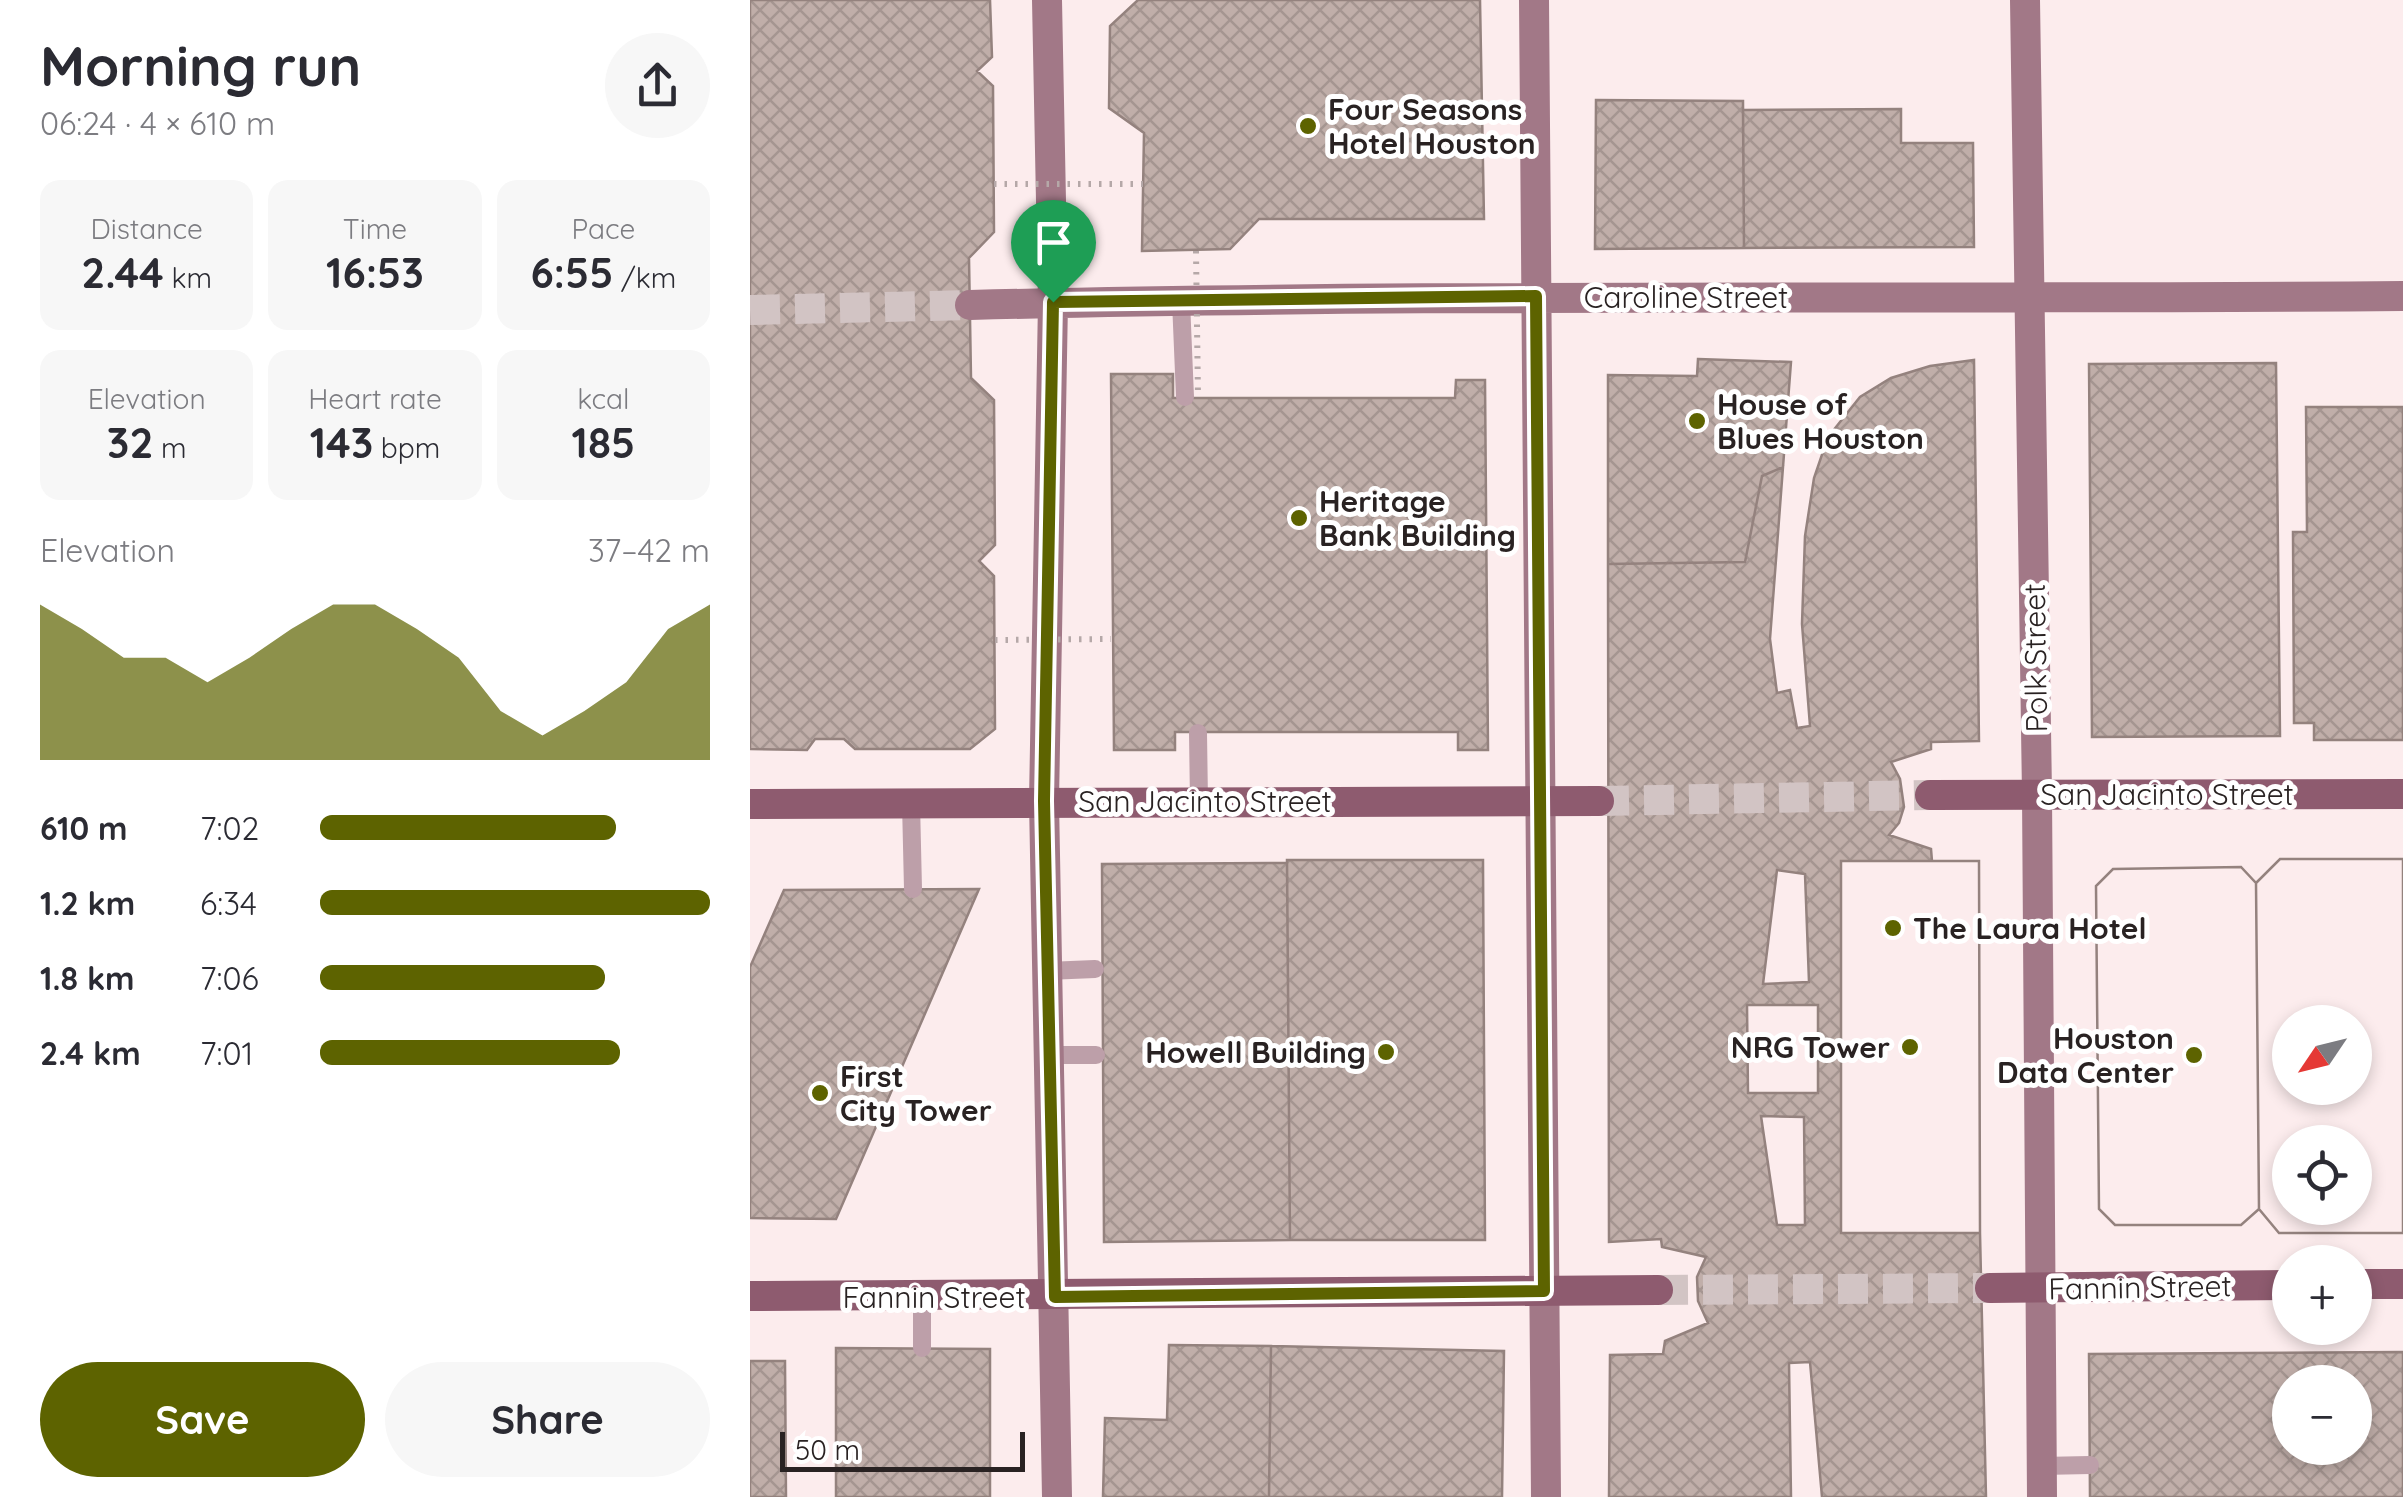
<!DOCTYPE html>
<html lang="en">
<head>
<meta charset="utf-8">
<style>
  :root { --surface:#fff; --page:#f7f7f7; --text:#2b2b33; --muted:#7c7c81; --accent:#5d6300 }
  body { margin:0; font-family:Quicksand,sans-serif; background:var(--page); color:var(--text); height:100vh; display:flex; flex-direction:column; font-size:38px; white-space:nowrap }
  * { box-sizing:border-box; margin:0 }
  p { font-size:32px; color:var(--muted) }
  .icon { flex:none; width:55px; height:55px; fill:none; stroke:currentColor; stroke-width:2; stroke-linecap:round; stroke-linejoin:round }
  .map { position:relative; flex:1; overflow:hidden }
  .drawer { display:flex; flex-direction:column; background:var(--surface); width:750px }
  .drawer>* { flex:none }
  .needle { width:65px; rotate:235deg }
  .controls { position:absolute; left:1522px; top:1005px; display:grid; gap:20px }
  .controls a { display:grid; place-items:center; width:100px; height:100px; border-radius:50%; background:var(--surface); box-shadow:0 5px 15px #0003; font-size:50px }
  .scale { position:absolute; left:30px; bottom:25px; width:245px; box-sizing:border-box; padding-left:10px; border:5px solid #292222; border-top:0; font-size:28px; line-height:35px; white-space:nowrap; color:#292222; -webkit-text-stroke:8px #fff; paint-order:stroke }
  .pin { position:absolute; display:grid; place-items:center; width:85px; height:85px; color:#fff; margin:-102px -42px; border-radius:50% 50% 50% 0; rotate:-45deg; box-shadow:0 0 10px #0007 }
  .pin .icon { rotate:45deg }
  .round { display:grid; place-items:center; flex:none; width:105px; height:105px; border-radius:52px; background:var(--page) }
  .head { display:flex; align-items:center; justify-content:space-between; height:170px; padding:0 40px }
  h1 { font-size:55px; font-weight:700; line-height:75px }
  .metrics { display:grid; grid-template-columns:repeat(3,1fr); gap:15px; height:170px; padding:10px 40px }
  .metrics div { display:grid; align-content:center; border-radius:20px; background:var(--page); text-align:center }
  .metrics b { font-size:42px; font-weight:700 }
  .metrics small { font-size:28px; font-weight:400 }
  .metrics p { font-size:28px }
  .chart { height:280px; padding:20px 40px }
  .chart p { display:flex; justify-content:space-between }
  .chart svg { width:100%; height:180px; margin-top:10px; fill:var(--accent); opacity:.7 }
  .cta { display:flex; gap:20px; margin-top:auto; padding:20px 40px }
  .cta a { flex:1; height:115px; border-radius:60px; background:var(--accent); color:#fff; font-size:40px; font-weight:700; line-height:115px; text-align:center }
  .cta a+a { background:var(--page); color:var(--text) }
  ul { padding:0 40px; list-style:none; font-size:32px }
  li { display:grid; grid-template-columns:160px 120px 1fr; align-items:center; height:75px }
  li i { height:25px; border-radius:12px; background:var(--accent) }
  main { display:flex; flex:1; min-height:0 }
  .map>svg:first-child { display:block }
</style>
</head>
<body>
<main>
<section class="drawer">
<div class="head"><div><h1>Morning run</h1><p>06:24 · 4 × 610 m</p></div><a class="round"><svg class="icon" aria-label="share" viewBox="0 0 24 24"><path d="M12 15V3M7 8l5-5 5 5M5 13v7h14v-7"/></svg></a></div>
<div class="metrics">
<div><p>Distance</p><b>2.44<small> km</small></b></div>
<div><p>Time</p><b>16:53</b></div>
<div><p>Pace</p><b>6:55<small> /km</small></b></div>
</div>
<div class="metrics">
<div><p>Elevation</p><b>32<small> m</small></b></div>
<div><p>Heart rate</p><b>143<small> bpm</small></b></div>
<div><p>kcal</p><b>185</b></div>
</div>
<div class="chart"><p><span>Elevation</span>37–42 m</p>
<svg viewBox="0 0 160 44" preserveAspectRatio="none"><path d="M0 44V6L10 12L20 19L30 19L40 25L50 19L60 12L70 6L80 6L90 12L100 19L110 32L120 38L130 32L140 25L150 12L160 6V44z"/></svg>
</div>
<ul>
<li><b>610 m</b>7:02<i style="width:76%"></i></li>
<li><b>1.2 km</b>6:34<i style="width:100%"></i></li>
<li><b>1.8 km</b>7:06<i style="width:73%"></i></li>
<li><b>2.4 km</b>7:01<i style="width:77%"></i></li>
</ul>
<div class="cta"><a>Save</a><a>Share</a></div>
</section>
<div class="map">
<svg width="1653" height="1497" viewBox="0 0 1653 1497">
  <defs>
    <pattern id="building-cross-hatch" width="8" height="8" patternUnits="userSpaceOnUse" patternTransform="scale(2.5)"><rect width="8" height="8" fill="#c0aea9"/><path d="M0 0l8 8M0 8l8-8" fill="none" stroke="#a59591"/></pattern>
  </defs>
  <rect width="100%" height="100%" fill="#fceced"/>
  <path fill="url(#building-cross-hatch)" stroke="#94827e" stroke-width="2.5" fill-rule="evenodd" d="M 0,0 L 240,0 L 242,57 L 227,71 L 243,86 L 244,232 L 219,258 L 221,378 L 244,400 L 245,545 L 229,561 L 244,576 L 245,729 L 220,749 L 105,749 L 94,739 L 65,739 L 57,750 L 0,749 Z
    M 388,0 L 730,0 L 734,219 L 509,219 L 480,249 L 392,251 L 394,133 L 359,108 L 360,26 Z
    M 846,100 L 993,101 L 994,248 L 845,249 Z
    M 1151,109 L 1151,143 L 1223,143 L 1224,247 L 994,248 L 993,110 Z
    M 948,359 L 1041,362 L 1033,467 L 1012,476 L 995,562 L 858,564 L 858,375 L 947,376 Z
    M 1224,360 L 1229,741 L 1181,742 L 1181,749 L 1141,762 L 1150,779 L 1154,807 L 1149,823 L 1139,835 L 1181,849 L 1182,861 L 1229,861 L 1230,1233 L 1236,1497 L 1072,1497 L 1060,1362 L 1039,1363 L 1041,1497 L 859,1497 L 860,1355 L 913,1354 L 915,1341 L 958,1323 L 948,1301 L 947,1277 L 956,1257 L 912,1247 L 911,1239 L 859,1242 L 858,564 L 995,562 L 1012,476 L 1033,467 L 1020,639 L 1027,693 L 1040,690 L 1047,728 L 1060,726 L 1052,624 L 1055,536 L 1064,478 L 1078,437 L 1110,397 L 1141,378 L 1180,366 ZM 1027,870 L 1055,874 L 1059,982 L 1013,984 ZM 997,1005 L 1068,1005 L 1068,1093 L 998,1093 ZM 1011,1116 L 1054,1117 L 1055,1225 L 1027,1225 Z
    M 1526,363 L 1530,736 L 1342,737 L 1339,364 Z
    M 361,374 L 423,374 L 423,398 L 705,398 L 706,380 L 735,380 L 738,750 L 708,750 L 708,732 L 425,732 L 425,750 L 364,750 Z
    M 1556,407 L 1653,407 L 1653,740 L 1564,740 L 1564,723 L 1544,723 L 1543,532 L 1557,532 Z
    M 1530,859 L 1653,859 L 1653,1233 L 1529,1233 L 1509,1209 L 1491,1225 L 1365,1225 L 1349,1209 L 1346,886 L 1363,869 L 1491,867 L 1506,883 ZM 1540,1022 L 1605,1022 L 1605,1088 L 1540,1088 ZM 1540,1142 L 1605,1142 L 1605,1208 L 1540,1208 Z
    M 1530,859 L 1653,859 L 1653,1233 L 1529,1233 L 1509,1209 L 1506,883 ZM 1540,1022 L 1605,1022 L 1605,1088 L 1540,1088 ZM 1540,1142 L 1605,1142 L 1605,1208 L 1540,1208 Z
    M 537,860 L 733,860 L 735,1240 L 540,1240 Z
    M 1091,861 L 1229,861 L 1230,1233 L 1091,1233 Z
    M 537,863 L 540,1240 L 354,1242 L 352,864 Z
    M 1491,867 L 1506,883 L 1509,1209 L 1491,1225 L 1365,1225 L 1349,1209 L 1346,886 L 1363,869 Z
    M 229,889 L 86,1219 L 0,1218 L 0,967 L 34,890 Z
    M 419,1345 L 521,1346 L 519,1497 L 353,1497 L 355,1418 L 417,1420 Z
    M 521,1346 L 754,1351 L 752,1497 L 519,1497 Z
    M 86,1348 L 240,1349 L 240,1497 L 86,1497 Z
    M 1653,1352 L 1653,1497 L 1340,1497 L 1339,1354 ZM 1540,1382 L 1605,1382 L 1605,1448 L 1540,1448 Z
    M 0,1361 L 35,1361 L 36,1497 L 0,1497 Z"/>
  <g fill="none" stroke-linecap="round" stroke-linejoin="round">
    <path stroke="#d2c4c4" stroke-width="30" stroke-dasharray="30 15" stroke-linecap="butt" d="M 0,310 L 220,305"/>
    <path stroke="#d2c4c4" stroke-width="30" stroke-dasharray="30 15" stroke-linecap="butt" d="M 849,801 L 1180,795
      M 908,1290 L 1240,1288"/>
    <path stroke="#bd9fa9" stroke-width="18" d="M 431,301 L 435,397
      M 448,733 L 449,802
      M 161,803 L 163,889
      M 297,971 L 345,969
      M 300,1055 L 346,1055
      M 172,1297 L 172,1348
      M 1291,1466 L 1340,1465"/>
    <path stroke="#a27887" stroke-width="30" d="M 297,0 L 303,302 L 294,801 L 307,1497
      M 784,0 L 796,1497
      M 1275,0 L 1287,794 L 1292,1497
      M 220,305 C 697,293 1175,300 1653,296"/>
    <path stroke="#8e5b6f" stroke-width="30" d="M 1180,795 L 1653,794
      M 0,804 L 849,801
      M 1605,1284 L 1653,1284
      M 1240,1288 L 1540,1285
      M 0,1296 L 908,1290"/>
    <path stroke="#b5a8a8" stroke-width="6" stroke-dasharray="2.5 8" stroke-linecap="butt" d="M 244,184 L 393,184
      M 446,251 L 448,397
      M 245,640 L 361,639"/>
  </g>
  <g fill="none" stroke-linecap="round" stroke-linejoin="round">
    <g stroke="#fff" stroke-width="20">
      <path id="route" d="M 786,296 L 794,1291 L 305,1297 L 294,801 L 303,302 Z"/>
    </g>
    <use href="#route" stroke="#5d6300" stroke-width="12"/>
  </g>
  <g fill="#5d6300" stroke="#fff" stroke-width="4">
    <circle cx="558" cy="126" r="10"/>
    <circle cx="947" cy="421" r="10"/>
    <circle cx="549" cy="518" r="10"/>
    <circle cx="1143" cy="928" r="10"/>
    <circle cx="1160" cy="1047" r="10"/>
    <circle cx="636" cy="1052" r="10"/>
    <circle cx="1444" cy="1055" r="10"/>
    <circle cx="70" cy="1093" r="10"/>
  </g>
  <g text-anchor="middle" dominant-baseline="central" stroke-width="10" stroke-linejoin="round" paint-order="stroke">
    <g font-size="30" font-weight="bold" fill="#292222" stroke="#fff" text-anchor="start">
      <text x="578" y="109">Four Seasons<tspan x="578" dy="34">Hotel Houston</tspan></text>
      <text x="967" y="404">House of<tspan x="967" dy="34">Blues Houston</tspan></text>
      <text x="569" y="501">Heritage<tspan x="569" dy="34">Bank Building</tspan></text>
      <text x="1163" y="928">The Laura Hotel</text>
      <text x="1424" y="1038" text-anchor="end">Houston<tspan x="1424" dy="34">Data Center</tspan></text>
      <text x="1140" y="1047" text-anchor="end">NRG Tower</text>
      <text x="616" y="1052" text-anchor="end">Howell Building</text>
      <text x="90" y="1076">First<tspan x="90" dy="34">City Tower</tspan></text>
    </g>
    <g font-size="30" fill="#292222" stroke="#fff">
      <text x="936" y="297">Caroline Street</text>
      <text transform="translate(1285 658) rotate(-91)">Polk Street</text>
      <text x="1417" y="794">San Jacinto Street</text>
      <text x="455" y="801">San Jacinto Street</text>
      <text transform="translate(1390 1287) rotate(-1)">Fannin Street</text>
      <text x="184" y="1297">Fannin Street</text>
    </g>
  </g>
</svg>
<div class="controls">
<a><svg class="needle" viewBox="-14 -14 28 28"><path d="M0-13l5 13h-10z" fill="#e53935"/><path d="M0 13l5-13h-10z" fill="#7c7c81"/></svg></a>
<a><svg class="icon" aria-label="locate" viewBox="0 0 24 24"><circle cx="12" cy="12" r="6"/><path d="M12 2v4M12 18v4M2 12h4M18 12h4"/></svg></a>
<a>+</a>
<a>−</a>
</div>
<div class="scale">50 m</div>
<div class="pin" style="left:303px;top:302px;background:#1e9e55"><svg class="icon" aria-label="arrive" viewBox="0 0 24 24"><path d="M6 21V4h12l-3 4 3 4H6"/></svg></div>
</div>
</main>
</body>
</html>
